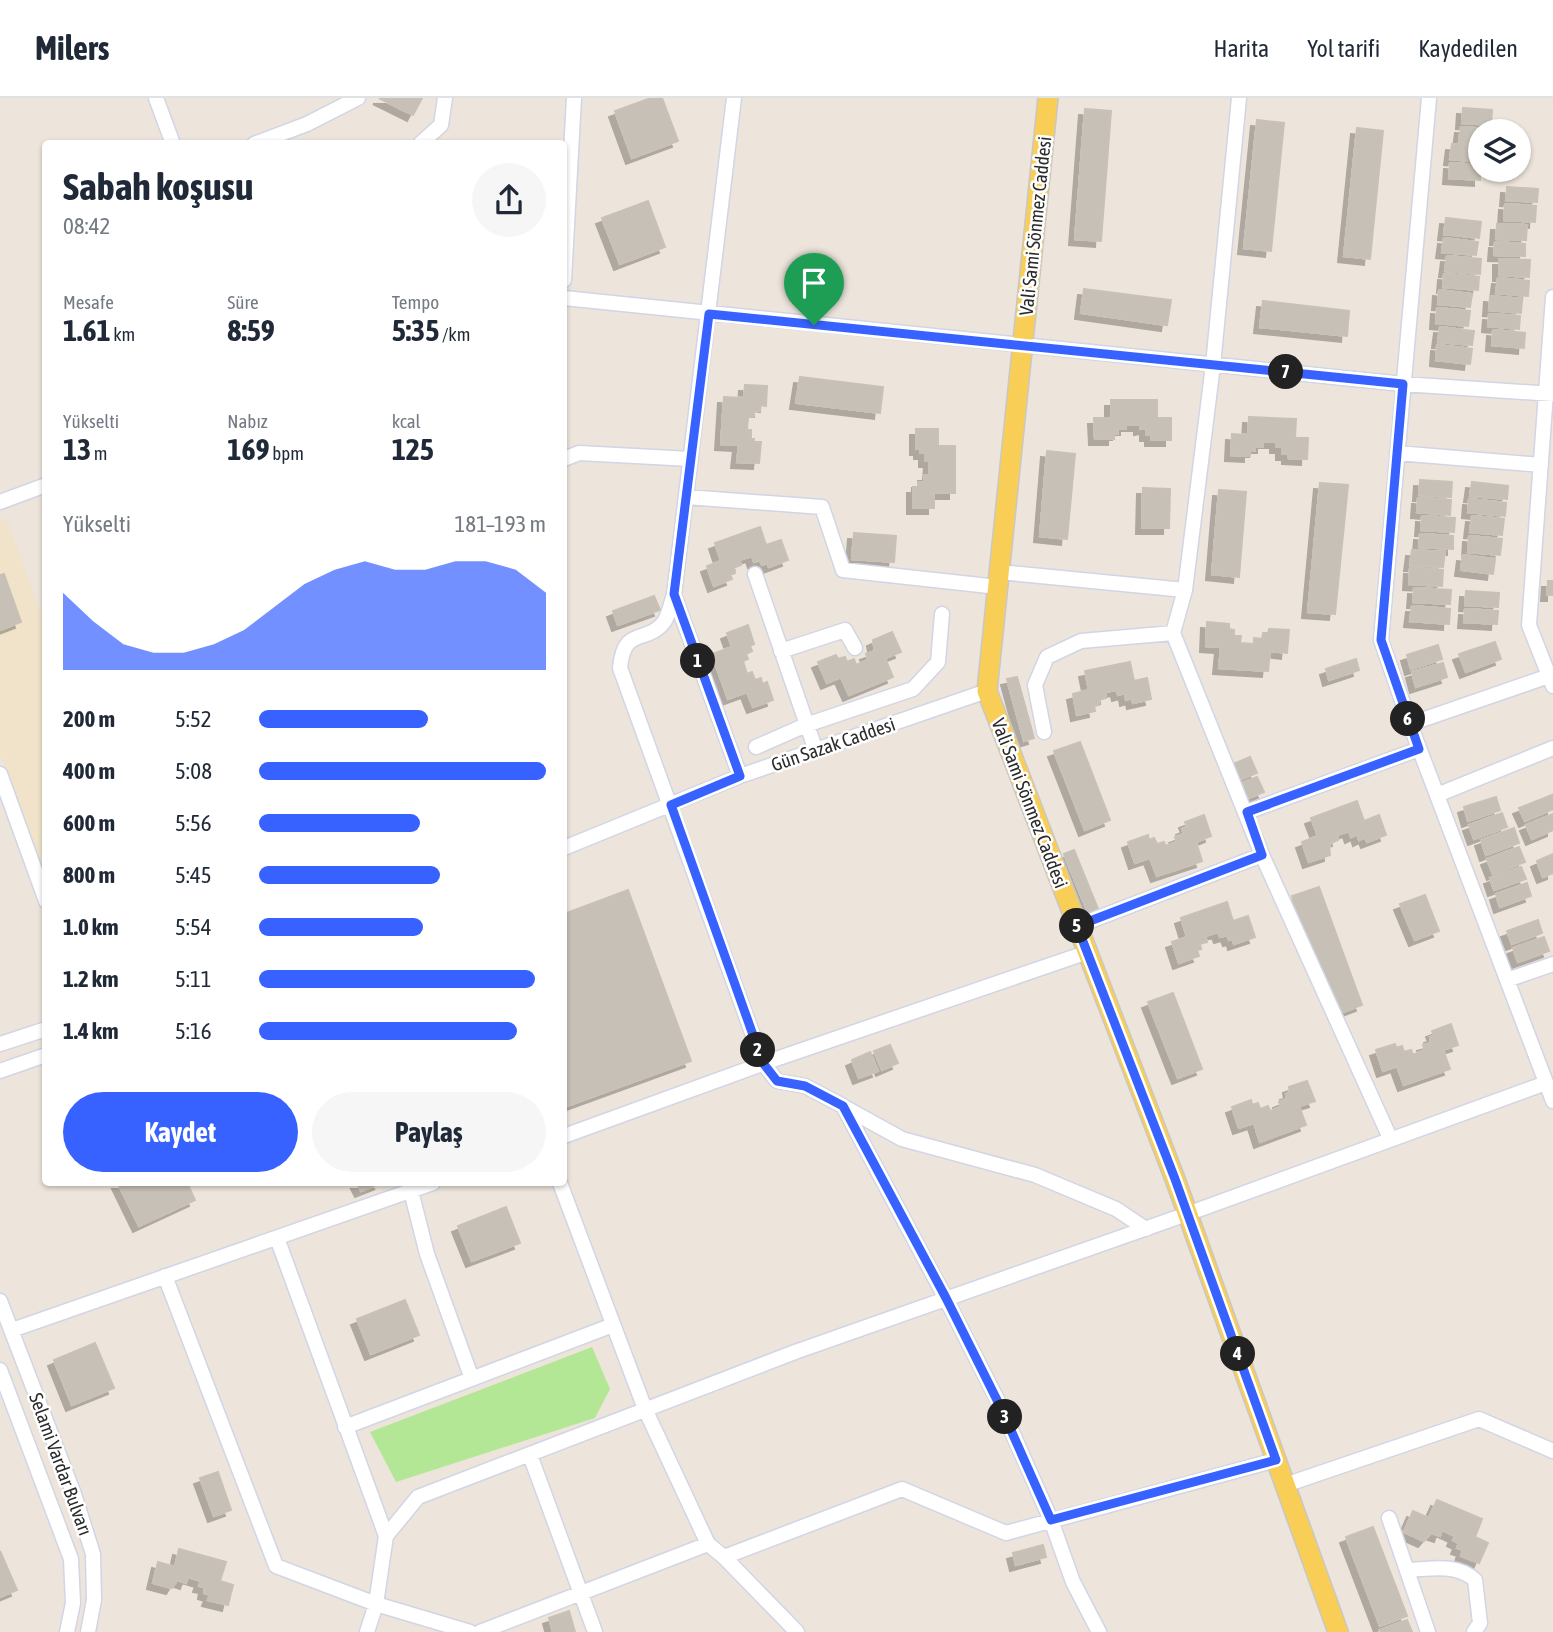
<!DOCTYPE html>
<html lang="tr">
<head>
<meta charset="utf-8">
<style>
  :root { --surface:#fff; --page:#f6f6f7; --text:#1f2937; --muted:#747a83; --line:#e0e1e3; --accent:#3762ff }
  body { margin:0; font-family:"Asap Condensed",sans-serif; background:var(--page); color:var(--text); height:100vh; display:flex; flex-direction:column; font-size:26px; white-space:nowrap }
  * { box-sizing:border-box; margin:0 }
  p { font-size:23px; color:var(--muted) }
  .icon { flex:none; width:38px; height:38px; fill:none; stroke:currentColor; stroke-width:2; stroke-linecap:round; stroke-linejoin:round }
  .map { position:relative; flex:1; overflow:hidden }
  .side { position:absolute; left:42px; top:42px; width:525px; height:1046px; display:flex; flex-direction:column; background:var(--surface); border-radius:7px; box-shadow:0 2px 5px #0004 }
  .side>* { flex:none }
  .buttons { position:absolute; left:1468px; top:21px; display:grid; gap:14px }
  .buttons a { display:grid; place-items:center; width:63px; height:63px; border-radius:50%; background:var(--surface); box-shadow:0 2px 5px #0004; font-size:35px }
  .pin { position:absolute; display:grid; place-items:center; width:60px; height:60px; color:#fff; margin:-72px -30px; border-radius:50% 50% 50% 0; rotate:-45deg; box-shadow:0 0 7px #0007 }
  .pin .icon { rotate:45deg }
  .km { position:absolute; width:35px; height:35px; margin:-18px; border-radius:50%; background:#222; color:#fff; font-size:19px; line-height:35px; text-align:center }
  .round { display:grid; place-items:center; flex:none; width:74px; height:74px; border-radius:37px; background:var(--page) }
  .summary { display:flex; align-items:center; justify-content:space-between; height:119px; padding:0 21px }
  h1 { font-size:38px; font-weight:700; line-height:52px }
  .metrics { display:grid; grid-template-columns:repeat(3,1fr); gap:10px; height:119px; padding:7px 21px }
  .metrics div { display:grid; align-content:center }
  .metrics b { font-size:30px; font-weight:700 }
  .metrics small { font-size:19px; font-weight:400 }
  .metrics p { font-size:19px }
  .chart { height:196px; padding:14px 21px }
  .chart p { display:flex; justify-content:space-between }
  .chart svg { width:100%; height:126px; margin-top:7px; fill:var(--accent); opacity:.7 }
  .primary-button { display:flex; gap:14px; margin-top:auto; padding:14px 21px }
  .primary-button a { flex:1; height:80px; border-radius:42px; background:var(--accent); color:#fff; font-size:28px; font-weight:700; line-height:80px; text-align:center }
  .primary-button a+a { background:var(--page); color:var(--text) }
  ul { padding:0 21px; list-style:none; font-size:23px }
  li { display:grid; grid-template-columns:112px 84px 1fr; align-items:center; height:52px }
  li i { height:18px; border-radius:9px; background:var(--accent) }
  header { display:flex; align-items:center; gap:42px; box-sizing:border-box; height:98px; padding:0 35px; background:var(--surface); border-bottom:2px solid var(--line) }
  header strong { font-size:33px }
  nav { display:flex; gap:38px; margin-inline-start:auto; font-size:24px }
  .map>svg:first-child { display:block }
</style>
</head>
<body>
<header>
<strong>Milers</strong>
<nav><a>Harita</a><a>Yol tarifi</a><a>Kaydedilen</a></nav>
</header>
<div class="map">
<svg width="1553" height="1534" viewBox="0 0 1553 1534">
  <defs>
    <filter id="shadow"><feDropShadow dx="-6" dy="6" stdDeviation="0" flood-color="#0004"/></filter>
  </defs>
  <rect width="100%" height="100%" fill="#ede5dc"/>
  <path fill="#f0e3ca" d="M 7,421 L 45,527 L 45,766 L 39,763 L 0,656 L 0,424 Z"/>
  <path fill="#b3e795" d="M 592,1249 L 610,1291 L 595,1320 L 396,1384 L 370,1334 Z"/>
  <path fill="#c6c0b7" stroke="#c9c1b5" stroke-width="2" filter="url(#shadow)" d="M 379,0 L 422,0 L 413,17 Z
    M 651,0 L 662,0 L 678,43 L 632,60 L 615,13 Z
    M 1463,10 L 1492,12 L 1491,27 L 1462,25 Z
    M 1085,11 L 1111,13 L 1101,143 L 1075,141 Z
    M 1257,22 L 1284,25 L 1271,153 L 1244,150 Z
    M 1461,29 L 1490,31 L 1490,33 L 1480,33 L 1480,45 L 1459,44 Z
    M 1357,30 L 1383,33 L 1370,161 L 1344,158 Z
    M 1452,46 L 1480,49 L 1480,64 L 1450,61 Z
    M 1450,65 L 1480,67 L 1480,82 L 1449,80 Z
    M 1507,89 L 1538,91 L 1537,104 L 1506,102 Z
    M 648,103 L 665,149 L 620,166 L 602,120 Z
    M 1505,106 L 1536,108 L 1535,124 L 1504,122 Z
    M 1446,120 L 1481,124 L 1479,140 L 1444,136 Z
    M 1497,126 L 1527,127 L 1526,142 L 1496,141 Z
    M 1444,140 L 1478,144 L 1476,157 L 1442,154 Z
    M 1495,144 L 1525,146 L 1525,158 L 1494,157 Z
    M 1447,158 L 1481,161 L 1480,176 L 1445,173 Z
    M 1499,161 L 1530,162 L 1529,179 L 1499,177 Z
    M 1444,176 L 1479,179 L 1478,192 L 1443,189 Z
    M 1498,180 L 1529,183 L 1528,198 L 1496,195 Z
    M 1084,191 L 1171,202 L 1167,227 L 1081,215 Z
    M 1439,192 L 1472,196 L 1470,209 L 1438,206 Z
    M 1490,198 L 1522,201 L 1521,215 L 1489,212 Z
    M 1263,203 L 1349,213 L 1347,238 L 1260,229 Z
    M 1437,210 L 1470,213 L 1468,228 L 1436,225 Z
    M 1489,216 L 1520,218 L 1519,231 L 1488,228 Z
    M 1440,229 L 1474,233 L 1472,247 L 1438,244 Z
    M 1493,232 L 1525,235 L 1524,250 L 1492,247 Z
    M 1437,247 L 1472,251 L 1470,266 L 1436,262 Z
    M 800,279 L 883,289 L 880,315 L 796,305 Z
    M 745,287 L 767,288 L 766,308 L 760,307 L 760,313 L 754,313 L 753,319 L 748,319 L 747,332 L 751,332 L 751,341 L 754,341 L 754,344 L 761,344 L 759,365 L 737,364 L 739,347 L 721,346 L 724,299 L 744,300 Z
    M 1111,302 L 1157,302 L 1157,320 L 1171,320 L 1171,342 L 1151,342 L 1151,337 L 1146,337 L 1146,330 L 1140,331 L 1140,327 L 1126,327 L 1126,331 L 1118,331 L 1118,336 L 1114,336 L 1114,341 L 1095,341 L 1094,320 L 1111,320 Z
    M 1249,319 L 1296,321 L 1295,340 L 1308,340 L 1307,361 L 1288,360 L 1288,356 L 1282,356 L 1282,349 L 1276,349 L 1276,344 L 1263,344 L 1263,349 L 1255,349 L 1255,353 L 1250,353 L 1250,358 L 1231,357 L 1232,336 L 1248,337 Z
    M 916,331 L 938,331 L 938,348 L 955,348 L 955,395 L 934,395 L 934,410 L 913,410 L 913,389 L 918,389 L 918,384 L 924,384 L 924,377 L 929,377 L 930,363 L 925,363 L 925,355 L 920,355 L 920,351 L 916,351 Z
    M 1047,353 L 1075,356 L 1067,441 L 1040,438 Z
    M 1420,382 L 1452,384 L 1451,399 L 1419,397 Z
    M 1472,384 L 1508,388 L 1507,401 L 1470,398 Z
    M 1320,385 L 1348,387 L 1335,516 L 1308,514 Z
    M 1143,390 L 1170,391 L 1169,430 L 1142,430 Z
    M 1219,392 L 1246,394 L 1239,479 L 1212,476 Z
    M 1418,400 L 1451,402 L 1450,417 L 1417,414 Z
    M 1469,401 L 1506,405 L 1505,418 L 1468,414 Z
    M 1422,418 L 1455,420 L 1454,434 L 1421,432 Z
    M 1472,418 L 1504,421 L 1502,437 L 1470,434 Z
    M 760,429 L 766,447 L 781,442 L 788,462 L 769,469 L 767,465 L 762,467 L 760,462 L 754,464 L 752,458 L 739,462 L 741,467 L 733,470 L 735,475 L 730,477 L 732,481 L 714,488 L 707,468 L 721,463 L 715,445 Z
    M 854,435 L 896,438 L 894,464 L 852,461 Z
    M 1420,436 L 1453,438 L 1453,451 L 1419,449 Z
    M 1469,438 L 1502,441 L 1500,457 L 1468,454 Z
    M 1412,452 L 1445,454 L 1443,469 L 1410,467 Z
    M 1463,457 L 1495,461 L 1493,476 L 1461,472 Z
    M 1410,470 L 1443,472 L 1442,488 L 1409,486 Z
    M 4,476 L 21,524 L 0,532 L 0,477 Z
    M 1548,483 L 1553,483 L 1553,497 L 1547,497 Z
    M 1414,490 L 1451,492 L 1450,506 L 1413,504 Z
    M 1466,493 L 1499,495 L 1498,509 L 1465,507 Z
    M 654,498 L 660,512 L 618,527 L 613,513 Z
    M 1412,508 L 1450,511 L 1449,526 L 1410,523 Z
    M 1465,511 L 1498,513 L 1497,526 L 1464,524 Z
    M 1207,524 L 1229,526 L 1229,531 L 1234,532 L 1234,538 L 1241,538 L 1240,545 L 1254,546 L 1254,540 L 1263,541 L 1263,535 L 1268,535 L 1269,531 L 1289,532 L 1287,555 L 1270,553 L 1268,573 L 1219,570 L 1221,549 L 1206,548 Z
    M 748,527 L 754,546 L 750,548 L 752,553 L 746,556 L 748,561 L 743,563 L 747,576 L 752,574 L 755,582 L 761,580 L 762,586 L 767,584 L 773,602 L 753,609 L 747,594 L 728,601 L 712,556 L 732,549 L 727,535 Z
    M 892,534 L 901,554 L 885,560 L 893,579 L 849,597 L 841,579 L 827,585 L 818,564 L 836,557 L 838,561 L 845,559 L 847,564 L 854,561 L 856,567 L 868,562 L 866,556 L 875,553 L 873,542 Z
    M 1495,544 L 1501,561 L 1466,574 L 1459,556 Z
    M 1438,547 L 1442,561 L 1411,571 L 1407,557 Z
    M 1356,561 L 1359,572 L 1329,582 L 1326,571 Z
    M 1130,564 L 1134,583 L 1147,580 L 1151,601 L 1133,605 L 1132,600 L 1126,602 L 1125,595 L 1118,597 L 1117,592 L 1105,594 L 1106,600 L 1098,602 L 1099,607 L 1094,608 L 1095,613 L 1077,617 L 1073,596 L 1089,592 L 1085,573 Z
    M 1443,565 L 1447,579 L 1416,589 L 1412,574 Z
    M 1017,579 L 1034,640 L 1024,643 L 1007,581 Z
    M 1080,644 L 1110,722 L 1085,732 L 1054,653 Z
    M 1250,659 L 1257,675 L 1239,682 L 1233,666 Z
    M 1257,679 L 1264,694 L 1246,701 L 1240,686 Z
    M 1552,697 L 1553,711 L 1525,723 L 1519,710 Z
    M 1496,699 L 1500,712 L 1468,723 L 1464,709 Z
    M 1357,703 L 1364,723 L 1379,717 L 1386,737 L 1367,744 L 1365,739 L 1359,742 L 1357,736 L 1351,739 L 1349,733 L 1337,737 L 1338,742 L 1329,746 L 1330,757 L 1309,764 L 1302,744 L 1318,738 L 1311,720 Z
    M 1502,715 L 1507,729 L 1474,741 L 1469,727 Z
    M 1553,716 L 1553,732 L 1532,741 L 1526,727 Z
    M 1204,717 L 1211,738 L 1196,744 L 1202,763 L 1157,778 L 1150,760 L 1135,765 L 1128,744 L 1148,737 L 1149,742 L 1154,740 L 1157,746 L 1164,744 L 1165,748 L 1177,744 L 1175,739 L 1184,736 L 1182,731 L 1187,729 L 1185,724 Z
    M 1514,730 L 1519,745 L 1486,757 L 1481,742 Z
    M 1519,749 L 1525,764 L 1493,776 L 1487,761 Z
    M 1074,752 L 1098,811 L 1088,815 L 1064,756 Z
    M 1553,756 L 1553,775 L 1543,779 L 1537,763 Z
    M 1521,769 L 1526,781 L 1494,792 L 1490,780 Z
    M 1527,785 L 1531,798 L 1500,809 L 1496,796 Z
    M 1319,789 L 1362,907 L 1335,917 L 1292,798 Z
    M 628,792 L 691,963 L 564,1009 L 564,816 Z
    M 1425,797 L 1439,833 L 1415,842 L 1400,806 Z
    M 1227,804 L 1233,823 L 1248,818 L 1255,839 L 1234,846 L 1233,841 L 1229,842 L 1227,837 L 1220,839 L 1218,834 L 1205,838 L 1207,844 L 1199,846 L 1201,851 L 1197,852 L 1199,858 L 1179,865 L 1172,844 L 1187,839 L 1181,820 Z
    M 1538,822 L 1542,835 L 1512,846 L 1507,833 Z
    M 1544,839 L 1549,853 L 1518,864 L 1513,850 Z
    M 1173,895 L 1202,971 L 1178,980 L 1148,904 Z
    M 1451,926 L 1458,947 L 1443,952 L 1450,971 L 1404,987 L 1397,968 L 1383,973 L 1376,952 L 1395,946 L 1396,950 L 1402,948 L 1404,954 L 1411,952 L 1413,957 L 1425,952 L 1423,947 L 1431,945 L 1430,939 L 1434,938 L 1432,933 Z
    M 890,947 L 898,965 L 882,972 L 874,953 Z
    M 870,954 L 878,973 L 859,980 L 852,962 Z
    M 1307,983 L 1315,1003 L 1299,1008 L 1306,1027 L 1260,1044 L 1254,1025 L 1239,1030 L 1232,1009 L 1251,1002 L 1252,1007 L 1258,1005 L 1260,1011 L 1268,1008 L 1270,1013 L 1281,1009 L 1279,1004 L 1287,1001 L 1286,996 L 1290,995 L 1289,989 Z
    M 118,1085 L 187,1085 L 195,1102 L 139,1128 Z
    M 357,1085 L 381,1085 L 361,1093 Z
    M 506,1109 L 520,1145 L 472,1163 L 458,1128 Z
    M 405,1202 L 419,1237 L 371,1256 L 357,1221 Z
    M 95,1245 L 114,1290 L 72,1307 L 54,1262 Z
    M 218,1374 L 231,1412 L 214,1418 L 200,1380 Z
    M 1437,1402 L 1482,1421 L 1475,1439 L 1488,1445 L 1479,1465 L 1461,1458 L 1463,1452 L 1457,1450 L 1459,1445 L 1453,1442 L 1455,1438 L 1442,1432 L 1440,1438 L 1431,1435 L 1424,1443 L 1404,1434 L 1413,1413 L 1429,1420 Z
    M 1373,1429 L 1407,1518 L 1380,1528 L 1346,1439 Z
    M 1043,1447 L 1046,1459 L 1016,1467 L 1013,1455 Z
    M 179,1451 L 226,1464 L 220,1483 L 233,1487 L 228,1507 L 208,1502 L 210,1497 L 204,1495 L 205,1489 L 199,1488 L 201,1483 L 188,1479 L 186,1485 L 177,1482 L 172,1490 L 153,1485 L 158,1464 L 175,1469 Z
    M 0,1453 L 17,1492 L 0,1499 Z
    M 569,1513 L 575,1534 L 553,1534 L 549,1520 Z
    M 1407,1522 L 1412,1534 L 1381,1534 L 1380,1532 Z"/>
  <g fill="none" stroke-linecap="round" stroke-linejoin="round">
    <g stroke="#d1d5e4" stroke-width="17">
      <path id="minor" d="M 156,0 L 173,46
        M 734,0 L 674,497 L 740,678
        M 1239,0 L 1213,267 L 1185,492 L 1173,535 L 1262,757 L 1390,1040
        M 1429,0 L 1381,542 L 1410,626 L 1553,1003
        M 254,46 L 307,26 L 358,0
        M 420,46 L 441,27 L 445,0
        M 564,182 L 574,0
        M 1553,199 L 1529,527 L 1553,588
        M 564,200 L 1403,286 L 1553,296
        M 1397,355 L 1541,367
        M 564,361 L 579,355 L 691,361
        M 686,399 L 822,409 L 843,472 L 998,489
        M 0,404 L 46,387
        M 999,474 L 1185,492
        M 755,476 L 816,653
        M 674,497 C 671,504 669,517 664,524 C 646,547 624,527 620,570 L 763,965 L 777,983 L 805,988 L 843,1008 L 946,1201 L 1001,1309 L 1051,1422 L 1073,1484 L 1099,1534
        M 781,553 L 845,532 L 855,550
        M 1410,626 L 1549,578
        M 1044,634 L 1035,587 L 1047,559 L 1081,543 L 1173,535
        M 756,649 L 806,627 L 913,591 L 938,564 L 942,516
        M 0,676 L 46,803
        M 1437,697 L 1553,650
        M 1247,714 L 1419,651
        M 564,750 L 740,678 L 987,593
        M 1077,828 L 1262,757
        M 1507,882 L 1553,866
        M 0,946 L 46,931
        M 0,973 L 46,957
        M 844,1009 L 902,1041 L 1035,1077 L 1116,1111 L 1146,1131
        M 564,1038 L 773,962 L 1088,854
        M 560,1085 L 645,1311 L 708,1446 L 724,1459 L 797,1534
        M 411,1093 L 427,1156 L 472,1281
        M 277,1140 L 386,1438
        M 165,1178 L 276,1468 L 376,1506 L 470,1534
        M 0,1203 L 74,1396 L 93,1456 L 94,1502 L 88,1534
        M 12,1232 L 433,1085
        M 0,1272 L 71,1461 L 73,1505 L 67,1534
        M 345,1329 L 613,1227
        M 530,1357 L 595,1534
        M 1285,1387 L 1479,1321 L 1553,1353
        M 1389,1420 L 1428,1534
        M 724,1459 L 902,1391 L 1006,1435 L 1276,1362
        M 1407,1472 C 1432,1471 1456,1465 1475,1482 L 1480,1525 L 1474,1534
        M 367,1534 L 376,1506 L 386,1438 L 418,1399 L 795,1254 L 1187,1116 L 1546,985
        M 480,1534 L 708,1446"/>
    </g>
    <g stroke="#c8c8c8" stroke-width="22">
      <path id="major" d="M 1048,0 L 987,593 L 1175,1081 L 1338,1534"/>
    </g>
    <use href="#minor" stroke="#fff" stroke-width="14"/>
    <use href="#major" stroke="#f8ce56" stroke-width="19"/>
  </g>
  <g fill="none" stroke-linecap="round" stroke-linejoin="round">
    <g stroke="#fff" stroke-width="14">
      <path id="route" d="M 709,216 L 1403,286 L 1381,542 L 1419,651 L 1247,714 L 1262,757 L 1077,828 L 1175,1081 L 1276,1362 L 1051,1422 L 1001,1310 L 946,1200 L 843,1008 L 805,988 L 777,983 L 763,965 L 671,707 L 740,678 L 674,496 Z"/>
    </g>
    <use href="#route" stroke="#3762ff" stroke-width="9"/>
  </g>
  <g text-anchor="middle" dominant-baseline="central" stroke-width="5" stroke-linejoin="round" paint-order="stroke">
    <g font-size="19" fill="#2b2b2b" stroke="#fff">
      <text transform="translate(1035 128) rotate(-84)">Vali Sami Sönmez Caddesi</text>
      <text transform="translate(833 646) rotate(-19)">Gün Sazak Caddesi</text>
      <text transform="translate(1030 705) rotate(69)">Vali Sami Sönmez Caddesi</text>
      <text transform="translate(61 1366) rotate(70)">Selami Vardar Bulvarı</text>
    </g>
  </g>
</svg>
<div class="buttons">
<a><svg class="icon" aria-label="layers" viewBox="0 0 24 24"><path d="M12 4l9 5-9 5-9-5zM3 14l9 5 9-5"/></svg></a>
</div>
<div class="pin" style="left:814px;top:227px;background:#1e9e55"><svg class="icon" aria-label="arrive" viewBox="0 0 24 24"><path d="M6 21V4h12l-3 4 3 4H6"/></svg></div>
<b class="km" style="left:698px;top:563px">1</b>
<b class="km" style="left:758px;top:952px">2</b>
<b class="km" style="left:1005px;top:1319px">3</b>
<b class="km" style="left:1238px;top:1256px">4</b>
<b class="km" style="left:1077px;top:828px">5</b>
<b class="km" style="left:1408px;top:621px">6</b>
<b class="km" style="left:1286px;top:274px">7</b>
<section class="side">
<div class="summary"><div><h1>Sabah koşusu</h1><p>08:42</p></div><a class="round"><svg class="icon" aria-label="share" viewBox="0 0 24 24"><path d="M12 15V3M7 8l5-5 5 5M5 13v7h14v-7"/></svg></a></div>
<div class="metrics">
<div><p>Mesafe</p><b>1.61<small> km</small></b></div>
<div><p>Süre</p><b>8:59</b></div>
<div><p>Tempo</p><b>5:35<small> /km</small></b></div>
</div>
<div class="metrics">
<div><p>Yükselti</p><b>13<small> m</small></b></div>
<div><p>Nabız</p><b>169<small> bpm</small></b></div>
<div><p>kcal</p><b>125</b></div>
</div>
<div class="chart"><p><span>Yükselti</span>181–193 m</p>
<svg viewBox="0 0 160 44" preserveAspectRatio="none"><path d="M0 44V17L10 27L20 35L30 38L40 38L50 35L60 30L70 22L80 14L90 9L100 6L110 9L120 9L130 6L140 6L150 9L160 17V44z"/></svg>
</div>
<ul>
<li><b>200 m</b>5:52<i style="width:59%"></i></li>
<li><b>400 m</b>5:08<i style="width:100%"></i></li>
<li><b>600 m</b>5:56<i style="width:56%"></i></li>
<li><b>800 m</b>5:45<i style="width:63%"></i></li>
<li><b>1.0 km</b>5:54<i style="width:57%"></i></li>
<li><b>1.2 km</b>5:11<i style="width:96%"></i></li>
<li><b>1.4 km</b>5:16<i style="width:90%"></i></li>
</ul>
<div class="primary-button"><a>Kaydet</a><a>Paylaş</a></div>
</section>
</div>
</body>
</html>
